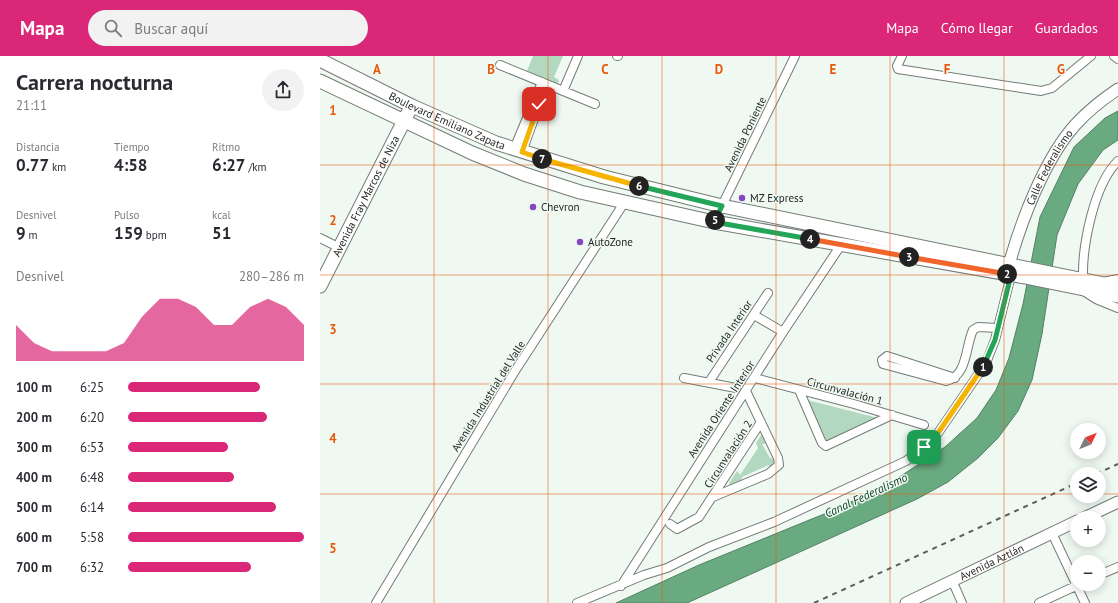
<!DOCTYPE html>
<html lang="es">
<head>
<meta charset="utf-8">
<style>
  :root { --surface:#fff; --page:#f2f2f3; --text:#2b2b33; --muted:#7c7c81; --accent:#db2777 }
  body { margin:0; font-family:"PT Sans",sans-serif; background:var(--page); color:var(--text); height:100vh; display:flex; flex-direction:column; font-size:15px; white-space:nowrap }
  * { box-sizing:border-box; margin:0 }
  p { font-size:13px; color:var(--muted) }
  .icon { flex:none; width:22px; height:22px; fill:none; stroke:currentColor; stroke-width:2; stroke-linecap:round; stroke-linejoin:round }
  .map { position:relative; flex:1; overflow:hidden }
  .details { display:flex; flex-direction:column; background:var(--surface); width:320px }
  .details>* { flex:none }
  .needle { width:26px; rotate:47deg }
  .tools { position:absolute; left:750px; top:367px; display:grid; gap:8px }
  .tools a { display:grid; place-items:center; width:36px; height:36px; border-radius:50%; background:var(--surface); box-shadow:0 2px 10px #0003; font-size:20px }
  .pin { position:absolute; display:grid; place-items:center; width:34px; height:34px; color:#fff; margin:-17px; border-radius:8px; box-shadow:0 2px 6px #0006 }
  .km { position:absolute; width:20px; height:20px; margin:-10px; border-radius:50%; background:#222; color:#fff; font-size:11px; line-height:20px; text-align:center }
  .round { display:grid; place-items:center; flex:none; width:42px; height:42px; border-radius:21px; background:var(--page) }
  .head { display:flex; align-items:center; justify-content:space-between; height:68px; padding:0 16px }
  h1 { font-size:22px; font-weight:700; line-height:30px }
  .metrics { display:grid; grid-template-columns:repeat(3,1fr); gap:6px; height:68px; padding:4px 16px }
  .metrics div { display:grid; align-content:center }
  .metrics b { font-size:17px; font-weight:700 }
  .metrics small { font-size:11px; font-weight:400 }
  .metrics p { font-size:11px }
  .chart { height:112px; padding:8px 16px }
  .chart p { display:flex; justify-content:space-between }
  .chart svg { width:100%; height:72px; margin-top:4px; fill:var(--accent); opacity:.7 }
  ul { padding:0 16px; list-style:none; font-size:13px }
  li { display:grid; grid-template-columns:64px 48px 1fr; align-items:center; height:30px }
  li i { height:10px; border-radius:5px; background:var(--accent) }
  header { display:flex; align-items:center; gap:24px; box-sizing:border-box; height:56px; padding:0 20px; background:var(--accent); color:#fff }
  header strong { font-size:19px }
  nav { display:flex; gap:22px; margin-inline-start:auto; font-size:14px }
  .search { width:280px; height:36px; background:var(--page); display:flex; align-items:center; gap:10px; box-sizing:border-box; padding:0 14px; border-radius:22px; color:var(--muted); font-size:15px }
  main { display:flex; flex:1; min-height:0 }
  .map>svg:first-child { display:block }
</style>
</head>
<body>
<header>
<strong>Mapa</strong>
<div class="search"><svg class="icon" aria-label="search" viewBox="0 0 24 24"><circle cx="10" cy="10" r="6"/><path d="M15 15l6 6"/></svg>Buscar aquí</div>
<nav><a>Mapa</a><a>Cómo llegar</a><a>Guardados</a></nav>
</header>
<main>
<section class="details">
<div class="head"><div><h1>Carrera nocturna</h1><p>21:11</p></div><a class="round"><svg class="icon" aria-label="share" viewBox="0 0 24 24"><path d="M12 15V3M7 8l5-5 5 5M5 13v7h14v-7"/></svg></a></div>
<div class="metrics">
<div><p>Distancia</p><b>0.77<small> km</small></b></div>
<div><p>Tiempo</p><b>4:58</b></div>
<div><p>Ritmo</p><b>6:27<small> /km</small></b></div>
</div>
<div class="metrics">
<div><p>Desnivel</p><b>9<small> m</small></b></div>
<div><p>Pulso</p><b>159<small> bpm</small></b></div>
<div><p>kcal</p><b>51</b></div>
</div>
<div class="chart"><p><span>Desnivel</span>280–286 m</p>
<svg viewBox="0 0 160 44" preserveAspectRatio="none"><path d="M0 44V22L10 33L20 38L30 38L40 38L50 38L60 33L70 17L80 6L90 6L100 11L110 22L120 22L130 11L140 6L150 11L160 22V44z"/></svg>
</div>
<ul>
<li><b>100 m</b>6:25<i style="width:75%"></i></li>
<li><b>200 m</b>6:20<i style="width:79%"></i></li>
<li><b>300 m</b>6:53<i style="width:57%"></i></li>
<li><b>400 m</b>6:48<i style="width:60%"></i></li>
<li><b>500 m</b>6:14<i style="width:84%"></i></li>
<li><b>600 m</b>5:58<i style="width:100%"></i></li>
<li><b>700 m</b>6:32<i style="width:70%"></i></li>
</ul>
</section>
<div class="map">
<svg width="798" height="547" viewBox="0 0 798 547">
  <rect width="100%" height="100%" fill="#eff9f2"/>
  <path fill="#b2d9bf" d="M 213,0 L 243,0 L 234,21 L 239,24 L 238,28 L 207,15 Z
    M 487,344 L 558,362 L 507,386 Z
    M 443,376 L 448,388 L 442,388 L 450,402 L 455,403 L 458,409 L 449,414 L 449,409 L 422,421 L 421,427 L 410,430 L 409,427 L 417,415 L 420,419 L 438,392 L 436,387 Z"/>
  <path fill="#6aaa81" stroke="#538164" d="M 798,55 L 798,84 L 783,94 L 758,128 L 737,179 L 722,278 L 712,324 L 698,355 L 678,382 L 658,402 L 628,426 L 597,443 L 367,547 L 296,547 L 379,509 L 509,456 L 567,429 L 625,391 L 657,362 L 676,334 L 689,302 L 703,248 L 720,161 L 754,91 L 785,62 Z"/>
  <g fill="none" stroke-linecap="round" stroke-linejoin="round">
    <g stroke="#737c76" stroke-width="10">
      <path id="street" d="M 297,0 L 298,0
        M 582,0 L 577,10 L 578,13 L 721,35 L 732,32 L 771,0
        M 794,0 L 798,3
        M 180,9 L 275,48
        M 243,35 L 258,0
        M 194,93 L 222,26
        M 202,96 L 221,43 L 231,30
        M 394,166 L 475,0
        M 0,182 L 20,192
        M 763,223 C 762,190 774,128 798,105
        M 783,226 L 798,223
        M 765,236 L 776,243 L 798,252
        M 434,259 L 463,276
        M 364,322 L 416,332
        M 435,322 L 534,348 L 604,369
        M 635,322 L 567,300 L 562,304 L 563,308 L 626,325 C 648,320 645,291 653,274 L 658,271 L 678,272
        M 389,326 L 448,237
        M 479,334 L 502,387 L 506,390 L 572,359
        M 393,441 L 448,418 L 459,409 L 458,402 L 426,335
        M 350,468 L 357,473 L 379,461 L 441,366
        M 732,477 L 765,547
        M 779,519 L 798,511
        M 632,524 L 642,547
        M 301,530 L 463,276 L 521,189
        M 56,547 L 195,315 L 304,147
        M 257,547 L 324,519 L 347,512 L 389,491 L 454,466 L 586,405 L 604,391 L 618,377 L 666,307 L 675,284 L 691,219
        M 719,547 L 760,528"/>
    </g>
    <g stroke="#737c76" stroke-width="13">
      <g id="secondary">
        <path id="s1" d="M 689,209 C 701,165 725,102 756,68 C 768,55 783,43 798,33"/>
        <path d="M 764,462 L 798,446"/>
        <path id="s2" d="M 586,547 L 757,465"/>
      </g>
    </g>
    <g stroke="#737c76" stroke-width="15">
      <g id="primary">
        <path id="s3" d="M 0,4 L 92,50 L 176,87 L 284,121 L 402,150 L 798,231"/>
        <path d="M 0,25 L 152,97 L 204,118 L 260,136 L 394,166 L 705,221 L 798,240"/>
        <path id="s4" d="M 0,230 L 88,57"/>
      </g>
    </g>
    <use href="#street" stroke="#fff" stroke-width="8"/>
    <use href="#secondary" stroke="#fff" stroke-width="11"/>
    <use href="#primary" stroke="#fff" stroke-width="13"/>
    <path stroke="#595e5b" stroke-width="2" stroke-dasharray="5 5" stroke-linecap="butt" d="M 776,418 L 798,408
      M 494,547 L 757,427"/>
  </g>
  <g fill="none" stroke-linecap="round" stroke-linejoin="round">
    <g stroke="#fff" stroke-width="8">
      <path id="split-1" d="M 604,391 L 618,377 L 663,311"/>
    </g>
    <g stroke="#fff" stroke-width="8">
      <path id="split-2" d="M 663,311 L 675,284 L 691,219 L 687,218"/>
    </g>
    <g stroke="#fff" stroke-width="8">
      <path id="split-3" d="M 589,201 L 687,218"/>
    </g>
    <g stroke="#fff" stroke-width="8">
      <path id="split-4" d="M 490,183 L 589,201"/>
    </g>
    <g stroke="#fff" stroke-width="8">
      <path id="split-5" d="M 395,164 L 394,166 L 490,183"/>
    </g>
    <g stroke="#fff" stroke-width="8">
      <path id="split-6" d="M 319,130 L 402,150 L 395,164"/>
    </g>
    <g stroke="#fff" stroke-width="8">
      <path id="split-7" d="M 222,103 L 319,130"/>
    </g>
    <g stroke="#fff" stroke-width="8">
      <path id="split-8" d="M 219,48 L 202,96 L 222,103"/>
    </g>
    <use href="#split-1" stroke="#f5b400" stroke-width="5"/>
    <use href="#split-2" stroke="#22a559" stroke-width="5"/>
    <use href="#split-3" stroke="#f0652b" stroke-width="5"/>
    <use href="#split-4" stroke="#f0652b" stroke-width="5"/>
    <use href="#split-5" stroke="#22a559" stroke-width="5"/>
    <use href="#split-6" stroke="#22a559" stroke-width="5"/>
    <use href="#split-7" stroke="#f5b400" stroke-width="5"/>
    <use href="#split-8" stroke="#f5b400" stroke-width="5"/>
  </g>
  <path fill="none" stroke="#e8590c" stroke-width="1" stroke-opacity="0.55" d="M 114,0 L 114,547M 228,0 L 228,547M 342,0 L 342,547M 456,0 L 456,547M 570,0 L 570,547M 684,0 L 684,547M 0,109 L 798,109M 0,219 L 798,219M 0,328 L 798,328M 0,438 L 757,438M 779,438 L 798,438"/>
  <g fill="#8648be" stroke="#eff9f2" stroke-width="1.5">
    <circle cx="422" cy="142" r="4"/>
    <circle cx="213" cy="151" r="4"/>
    <circle cx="260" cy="186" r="4"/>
  </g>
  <g text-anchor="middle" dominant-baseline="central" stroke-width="3" stroke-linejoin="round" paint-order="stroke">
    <g font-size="11" fill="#1e211f" stroke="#eff9f2">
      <text stroke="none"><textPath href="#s3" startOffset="141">Boulevard Emiliano Zapata</textPath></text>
      <text transform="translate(425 78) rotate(-64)">Avenida Poniente</text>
      <text stroke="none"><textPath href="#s1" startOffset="106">Calle Federalismo</textPath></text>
      <text stroke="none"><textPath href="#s4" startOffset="101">Avenida Fray Marcos de Niza</textPath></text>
      <text transform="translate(409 275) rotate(-56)">Privada Interior</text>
      <text transform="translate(525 335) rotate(15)">Circunvalación 1</text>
      <text transform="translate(168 340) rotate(-58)">Avenida Industrial del Valle</text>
      <text transform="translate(401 353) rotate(-57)">Avenida Oriente Interior</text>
      <text transform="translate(408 398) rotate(-57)">Circunvalación 2</text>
      <text stroke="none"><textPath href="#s2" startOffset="95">Avenida Aztlán</textPath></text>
    </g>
    <g font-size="11" fill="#1e211f" stroke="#eff9f2" text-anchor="start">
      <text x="430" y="142">MZ Express</text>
      <text x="221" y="151">Chevron</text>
      <text x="268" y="186">AutoZone</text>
    </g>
    <g font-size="12" font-style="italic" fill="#073c21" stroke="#eff9f2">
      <text transform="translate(546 439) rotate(-25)">Canal Federalismo</text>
    </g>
  </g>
  <g font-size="13" text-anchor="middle" font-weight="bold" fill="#e8590c" stroke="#eff9f2" stroke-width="3" stroke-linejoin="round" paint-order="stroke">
    <text x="57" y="18">A</text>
    <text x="171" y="18">B</text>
    <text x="285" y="18">C</text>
    <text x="399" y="18">D</text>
    <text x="513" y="18">E</text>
    <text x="627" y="18">F</text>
    <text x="741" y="18">G</text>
    <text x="13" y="59">1</text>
    <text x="13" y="169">2</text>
    <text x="13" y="278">3</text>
    <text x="13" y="387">4</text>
    <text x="13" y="497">5</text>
  </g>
</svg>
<div class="tools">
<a><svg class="needle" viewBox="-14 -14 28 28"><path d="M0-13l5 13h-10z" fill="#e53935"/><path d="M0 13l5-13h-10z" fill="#7c7c81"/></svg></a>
<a><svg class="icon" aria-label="layers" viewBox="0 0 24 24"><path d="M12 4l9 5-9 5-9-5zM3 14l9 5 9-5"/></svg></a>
<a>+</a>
<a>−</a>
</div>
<div class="pin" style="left:604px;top:391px;background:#1e9e55"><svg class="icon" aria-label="arrive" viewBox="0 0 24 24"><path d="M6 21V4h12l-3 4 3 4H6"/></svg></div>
<div class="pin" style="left:219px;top:48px;background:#d93025"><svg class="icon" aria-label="check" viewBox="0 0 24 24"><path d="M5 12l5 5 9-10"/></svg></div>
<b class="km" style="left:663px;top:311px">1</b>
<b class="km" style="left:687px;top:218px">2</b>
<b class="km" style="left:589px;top:201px">3</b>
<b class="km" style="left:490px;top:183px">4</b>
<b class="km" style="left:395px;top:164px">5</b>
<b class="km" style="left:319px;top:130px">6</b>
<b class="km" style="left:222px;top:103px">7</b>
</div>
</main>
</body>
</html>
